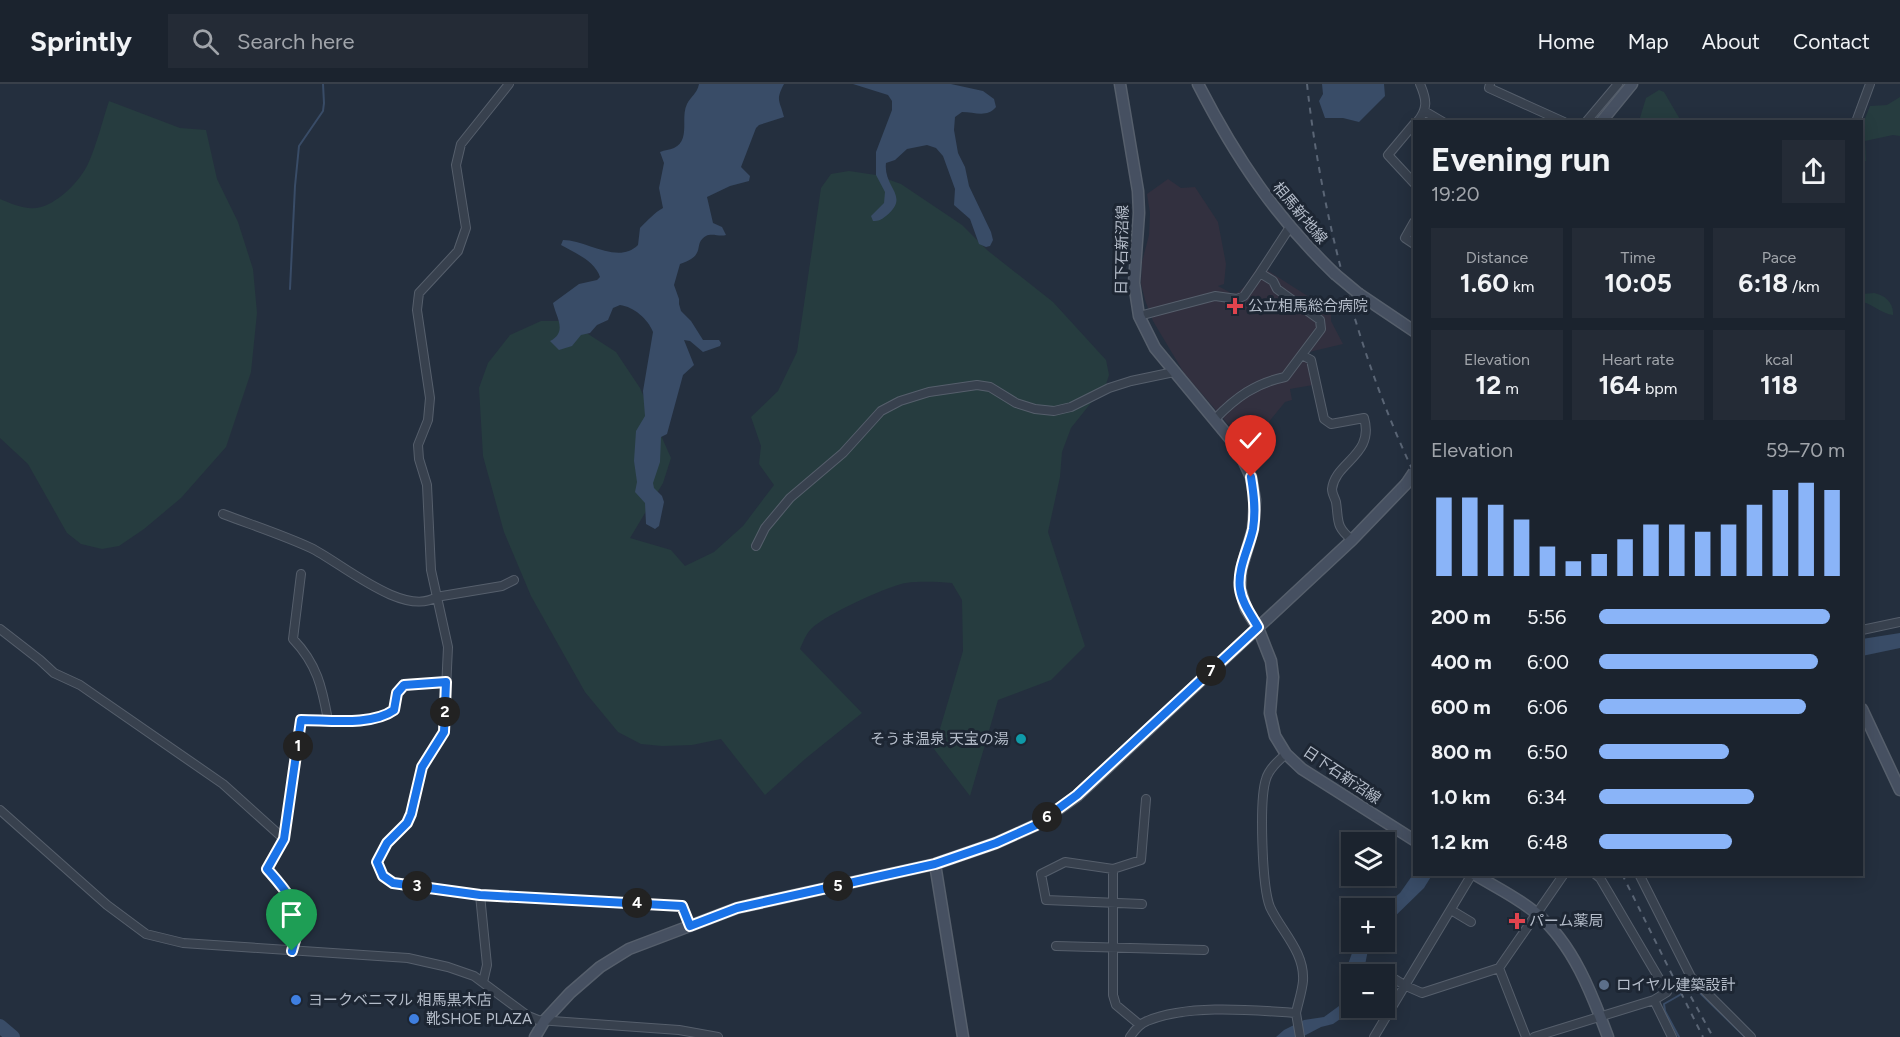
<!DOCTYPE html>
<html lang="en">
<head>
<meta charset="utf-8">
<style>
  :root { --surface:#1b232e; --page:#242b36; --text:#f1f3f6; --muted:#a0a4aa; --line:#39404a; --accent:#8ab4f8 }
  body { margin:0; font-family:Figtree,"Noto Sans JP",sans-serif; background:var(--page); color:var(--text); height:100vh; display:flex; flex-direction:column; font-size:22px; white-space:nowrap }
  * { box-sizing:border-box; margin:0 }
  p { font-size:20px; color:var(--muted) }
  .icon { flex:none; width:33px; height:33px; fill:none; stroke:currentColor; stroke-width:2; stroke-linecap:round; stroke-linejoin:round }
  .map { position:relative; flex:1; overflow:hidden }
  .sheet { position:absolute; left:1413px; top:36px; width:450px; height:756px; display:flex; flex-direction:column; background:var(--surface); border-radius:0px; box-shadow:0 3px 15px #0003,0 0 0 2px var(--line) }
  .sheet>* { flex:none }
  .fabs { position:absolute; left:1341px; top:748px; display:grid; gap:12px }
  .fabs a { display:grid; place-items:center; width:54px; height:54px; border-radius:0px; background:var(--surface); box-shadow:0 3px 15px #0003,0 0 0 2px var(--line); font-size:30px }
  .pin { position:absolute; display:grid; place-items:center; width:51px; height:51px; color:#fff; margin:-62px -26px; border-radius:50% 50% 50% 0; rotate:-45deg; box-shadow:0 0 6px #0007 }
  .pin .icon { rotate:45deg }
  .km { position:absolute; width:30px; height:30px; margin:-15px; border-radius:50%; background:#222; color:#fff; font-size:16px; line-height:30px; text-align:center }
  .round { display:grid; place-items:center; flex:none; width:63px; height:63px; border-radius:0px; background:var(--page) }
  .overview { display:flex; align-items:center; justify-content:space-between; height:102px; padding:0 18px }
  h1 { font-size:33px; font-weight:700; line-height:45px }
  .metrics { display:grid; grid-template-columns:repeat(3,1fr); gap:9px; height:102px; padding:6px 18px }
  .metrics div { display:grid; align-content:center; border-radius:0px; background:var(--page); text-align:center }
  .metrics b { font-size:26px; font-weight:700 }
  .metrics small { font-size:16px; font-weight:400 }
  .metrics p { font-size:16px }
  .chart { height:168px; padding:12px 18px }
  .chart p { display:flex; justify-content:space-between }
  .chart svg { width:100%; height:108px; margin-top:6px; stroke:var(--accent); stroke-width:6 }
  ul { padding:0 18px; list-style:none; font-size:20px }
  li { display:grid; grid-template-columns:96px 72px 1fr; align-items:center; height:45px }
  li i { height:15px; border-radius:8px; background:var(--accent) }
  header { display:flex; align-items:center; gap:36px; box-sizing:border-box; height:84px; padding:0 30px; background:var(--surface); border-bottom:2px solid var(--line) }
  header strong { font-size:28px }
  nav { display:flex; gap:33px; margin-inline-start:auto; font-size:21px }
  .search { width:420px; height:54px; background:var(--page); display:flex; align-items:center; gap:15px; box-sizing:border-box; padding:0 21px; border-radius:0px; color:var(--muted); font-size:22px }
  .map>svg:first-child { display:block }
</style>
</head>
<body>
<header>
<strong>Sprintly</strong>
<div class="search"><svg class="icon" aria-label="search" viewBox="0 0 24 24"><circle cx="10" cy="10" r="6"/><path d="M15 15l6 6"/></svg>Search here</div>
<nav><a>Home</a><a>Map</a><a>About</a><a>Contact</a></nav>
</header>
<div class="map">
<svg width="1900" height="953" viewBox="0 0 1900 953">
  <rect width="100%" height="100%" fill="#242f3e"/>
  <path fill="#32303f" d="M 1168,95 L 1181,104 L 1195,103 L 1218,138 L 1226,180 L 1224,200 L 1218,202 L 1231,209 L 1237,209 L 1245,202 L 1259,181 L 1331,227 L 1331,237 L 1343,260 L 1309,268 L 1303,276 L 1309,278 L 1313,301 L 1290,305 L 1292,316 L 1285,318 L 1268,339 L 1257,333 L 1239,353 L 1184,289 L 1153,237 L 1145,216 L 1141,200 L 1142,178 L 1149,151 L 1150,129 L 1147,110 Z"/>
  <path fill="#263c3f" d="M 1659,6 L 1664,8 L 1681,37 L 1639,37 L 1646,14 Z
    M 1900,13 L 1900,52 L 1893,51 L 1865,57 L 1866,77 L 1862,77 L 1862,42 L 1870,22 L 1887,21 Z
    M 109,17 L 180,44 L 206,46 L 217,95 L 238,138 L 253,185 L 257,229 L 251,288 L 226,363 L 181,414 L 144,445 L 119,462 L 102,465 L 81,460 L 67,449 L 28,380 L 0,354 L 0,115 C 12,120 27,127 41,123 C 59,118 80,97 88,80 C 97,60 102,38 109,17 Z
    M 849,87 L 876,91 L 901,100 L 962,141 L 987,166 L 1053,218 L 1106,276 L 1109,291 L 1106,300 L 1071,344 L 1062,368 L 1060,393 L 1048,448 L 1085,562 L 1051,596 L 998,616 L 970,712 L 934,665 L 963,567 L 962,516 L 952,499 C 937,498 922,497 906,499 C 887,502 825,531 811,545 C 806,550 803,558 800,565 L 862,629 L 805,675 L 765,711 L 721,655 L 692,661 L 662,662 L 641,660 L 618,648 L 585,608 L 531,512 L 504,448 L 483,372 L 479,304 L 488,279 L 510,251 L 541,237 L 568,237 L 616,268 L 640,304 L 671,374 L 663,399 L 630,454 L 671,466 L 685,482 L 714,468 L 743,442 L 774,401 L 759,380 L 761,362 L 751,333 L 778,307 L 797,268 L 821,104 L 831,90 Z
    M 1874,209 C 1885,211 1894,219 1893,231 C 1882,230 1873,220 1862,218 L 1862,210 Z"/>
  <path fill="#394c67" d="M 699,0 L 784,0 C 775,17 780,16 784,33 L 759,41 L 756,44 L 741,83 L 750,92 L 749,97 L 730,102 L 707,113 L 713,139 L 722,143 L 726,151 C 720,153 712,149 706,152 C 692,160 708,171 680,180 L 674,201 L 679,215 L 679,220 L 681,227 L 691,237 L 703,256 L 719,256 L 721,259 L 720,262 L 703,268 L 690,257 L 684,256 L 694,281 L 683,291 L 667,350 L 661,353 L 660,378 L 653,399 L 654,404 L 662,412 L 664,418 L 659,442 L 655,445 L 646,440 L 645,419 L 635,408 L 637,398 L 634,377 L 636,347 L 645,332 L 643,307 L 653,248 C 648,235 634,223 620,221 L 613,224 L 608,236 L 597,241 L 590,249 L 581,251 L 572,262 L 559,266 L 550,257 C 568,248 556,233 553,219 L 579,200 L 597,196 L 600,193 C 595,177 575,169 561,161 L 563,156 C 587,156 618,181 638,161 L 640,144 C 648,136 654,129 663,124 L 659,104 L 664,79 L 660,68 C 665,66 669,66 674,64 C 691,56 680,34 687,20 C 691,12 697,10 699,0 Z
    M 853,0 L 951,0 L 983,7 L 994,15 L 996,23 C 987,34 975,28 962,28 L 955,33 L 954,46 L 958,69 L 965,83 L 969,102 L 991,148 L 993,156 L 990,162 L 986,163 L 979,160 L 970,135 L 954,121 L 955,105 L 943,72 L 936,64 L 927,61 L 907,65 L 895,76 L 886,79 C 883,104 911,112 886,132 C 881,136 879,137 873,137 L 871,132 L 884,119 L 885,108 L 876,91 L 876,68 L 892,26 L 892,17 L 888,11 Z
    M 1322,0 L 1384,0 L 1385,12 L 1359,38 L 1343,34 L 1325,34 L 1319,17 L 1323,10 Z
    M 1900,549 L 1900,564 L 1862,572 L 1862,555 Z
    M 1414,789 L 1432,791 L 1424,804 L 1385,842 L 1384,825 L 1380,825 L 1400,809 Z
    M 1356,858 L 1373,858 L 1368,866 L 1363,891 L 1352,891 L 1351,894 L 1347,883 Z
    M 1351,904 L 1352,924 L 1356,924 L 1333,940 L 1321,943 L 1302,953 L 1276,953 L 1284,946 L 1304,936 L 1324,933 L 1339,922 Z"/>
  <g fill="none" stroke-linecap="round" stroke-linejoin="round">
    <path stroke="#394c67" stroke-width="2" d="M 290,205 L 295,102 L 299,62 L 323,27 L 324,19 L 323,0
      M 1679,953 L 1665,927 L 1664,920 L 1692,904 L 1696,905 L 1745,953"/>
    <path stroke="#394c67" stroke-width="14" d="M 0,942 L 13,953"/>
    <g stroke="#565f6c" stroke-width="10">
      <path id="street" d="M 509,0 L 461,60 L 456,81 L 466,144 L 458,167 L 419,209 L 417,226 L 430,314 L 428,336 L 418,361 L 419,375 L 427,401 L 431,486 L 448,563 L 444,648 L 422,683 L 411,730 L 407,739 L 387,759 L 377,778 L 383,792 L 393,799 L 480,811 L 683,822 L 690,842
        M 1490,0 L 1489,4 L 1564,38
        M 1426,28 L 1443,38
        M 1417,38 C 1428,25 1427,16 1420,0
        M 1586,38 L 1618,0
        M 1856,38 L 1870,0
        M 1414,40 L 1388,71 L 1414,99
        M 1414,138 L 1405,154 L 1414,160
        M 1139,232 L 1215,212 L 1237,215 L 1244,212 L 1260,189
        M 1302,271 L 1311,276 L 1324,335 L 1331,340 L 1364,334 C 1375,371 1335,378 1332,405 C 1332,410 1335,414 1336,418 C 1339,437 1335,442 1352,456
        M 1215,335 C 1236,313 1256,299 1285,293 L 1321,245 L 1320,236 L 1277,205 L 1273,197 L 1260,189 L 1290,143
        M 223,430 C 252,441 283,451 311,464 C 340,478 404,534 436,513 L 502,502 L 514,496
        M 756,462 L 765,444 L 790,414 L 843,369 L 881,327 L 900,317 L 929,308 L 977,301 L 990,303 L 1016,319 L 1035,325 L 1054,327 L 1071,323 L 1109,304 L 1131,297 L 1174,288
        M 301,490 L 293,555 C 317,580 322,603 328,636
        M 0,545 L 40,576 L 54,589 L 80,601 L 223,700 L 284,755
        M 1862,546 L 1900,538
        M 1286,670 C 1278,677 1269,685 1266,695 C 1259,716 1262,803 1270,823 C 1281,847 1305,868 1303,897 C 1302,908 1298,919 1296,929
        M 0,726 L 107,821 L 146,850 L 183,859 L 408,874 L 448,883 L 474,892 L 528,932 L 538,936 L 679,946 L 718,953
        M 1113,785 L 1113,911 L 1116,921 L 1140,941
        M 1595,790 L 1600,794 L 1667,908 L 1654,916
        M 1639,790 L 1691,893 L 1751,953
        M 480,811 L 487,881 L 483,898
        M 1142,820 L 1046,816 L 1041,790 L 1065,778 L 1113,785 L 1141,776 L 1146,715
        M 1451,826 L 1471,838
        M 1056,862 L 1204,866
        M 292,867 C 294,859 297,851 298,843 C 301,822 280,800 267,785 L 284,755 L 301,636 C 329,636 372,642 394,626 L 397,609 L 404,601 L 446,598
        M 1378,885 L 1406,902 L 1422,909 L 1499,884
        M 1130,953 C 1134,947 1139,940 1147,937 C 1188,920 1252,926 1296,929 L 1300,953
        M 1374,953 L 1472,790
        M 1526,953 L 1499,884 L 1564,790
        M 1534,953 L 1654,916 L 1672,953"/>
    </g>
    <g stroke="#565f6c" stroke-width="13">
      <path id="secondary" d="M 1120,0 L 1138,107 L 1139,129 L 1134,199 L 1139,232 L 1155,264 L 1237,363 L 1251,393 L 1255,416 L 1253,445 L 1241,486 L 1240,504 L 1246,525 L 1258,544 L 1271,577 L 1273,593 L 1270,629 L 1275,652 L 1286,670 L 1302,685 L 1414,756
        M 1198,0 C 1236,74 1275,132 1335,190
        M 1601,38 L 1632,0
        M 1359,210 L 1414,247
        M 1862,625 L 1900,706
        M 935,780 L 963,953
        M 1474,790 C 1495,803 1519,814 1537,830 C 1573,860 1592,910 1608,953
        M 535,953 L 545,936 L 570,909 L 600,883 L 629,865 L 737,824 L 935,780 L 996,759 L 1036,741 L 1077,712 L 1352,456 L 1406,400"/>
    </g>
    <use href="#street" stroke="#38414e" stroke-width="8"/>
    <use href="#secondary" stroke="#465061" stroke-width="10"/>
    <path stroke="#5a6575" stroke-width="2" stroke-dasharray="6 6" stroke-linecap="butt" d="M 1307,0 C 1321,129 1358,272 1414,389
      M 1622,790 L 1703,953
      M 1685,902 L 1713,953"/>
    <g stroke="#565f6c" stroke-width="13" stroke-linecap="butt">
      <path id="secondary-bridge" d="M 1335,190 L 1359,210
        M 1406,400 L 1414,388"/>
    </g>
    <use href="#secondary-bridge" stroke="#465061" stroke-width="10"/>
  </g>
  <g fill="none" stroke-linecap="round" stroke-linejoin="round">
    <g stroke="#fff" stroke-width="12">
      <path id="route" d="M 292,867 C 294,859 297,851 298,843 C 301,822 280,800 267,785 L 284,755 L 301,636 C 329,636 372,642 394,626 L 397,609 L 404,601 L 446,598 L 444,648 L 422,683 L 411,730 L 407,739 L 387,759 L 377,778 L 383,792 L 393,799 L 480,811 L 682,822 L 690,842 L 737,824 L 935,780 L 996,759 L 1036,741 L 1077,711 L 1258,543 C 1251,531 1242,519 1240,505 C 1237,485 1249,464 1253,445 C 1256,427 1254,411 1251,393"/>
    </g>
    <use href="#route" stroke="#1a73e8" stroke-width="8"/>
  </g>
  <g fill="#e0444e" stroke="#1d2633" stroke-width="2">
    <path d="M1232 213h6v6h6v6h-6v6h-6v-6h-6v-6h6z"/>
    <path d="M1514 828h6v6h6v6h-6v6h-6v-6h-6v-6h6z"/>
  </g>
  <circle fill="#0f9aa8" stroke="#1d2633" stroke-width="2" cx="1021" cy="655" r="6"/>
  <circle fill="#5c6f8a" stroke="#1d2633" stroke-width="2" cx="1604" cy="901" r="6"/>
  <g fill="#3f7fe0" stroke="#1d2633" stroke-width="2">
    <circle cx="296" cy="916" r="6"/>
    <circle cx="414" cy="935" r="6"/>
  </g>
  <g text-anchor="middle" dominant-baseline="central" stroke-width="6" stroke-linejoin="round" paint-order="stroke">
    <g font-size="15" fill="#b4bcc9" stroke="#1d2633">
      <text transform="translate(1300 129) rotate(50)">相馬新地線</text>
      <text transform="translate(1122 166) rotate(-89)">日下石新沼線</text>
      <text transform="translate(1342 691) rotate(34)">日下石新沼線</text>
    </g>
    <g font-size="15" fill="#b4bcc9" stroke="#1d2633" text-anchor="start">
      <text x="1248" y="222">公立相馬総合病院</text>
      <text x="1009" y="655" text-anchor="end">そうま温泉 天宝の湯</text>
      <text x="1529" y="837">パーム薬局</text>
      <text x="1616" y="901">ロイヤル建築設計</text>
      <text x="308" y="916">ヨークベニマル 相馬黒木店</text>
      <text x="426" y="935">靴SHOE PLAZA</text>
    </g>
  </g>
</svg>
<div class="fabs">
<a><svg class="icon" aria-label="layers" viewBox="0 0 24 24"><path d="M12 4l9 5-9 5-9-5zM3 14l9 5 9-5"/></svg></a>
<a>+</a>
<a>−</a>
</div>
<div class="pin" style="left:292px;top:867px;background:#1e9e55"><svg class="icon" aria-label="arrive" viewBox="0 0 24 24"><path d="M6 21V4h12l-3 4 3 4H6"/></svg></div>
<div class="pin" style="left:1251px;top:393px;background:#d93025"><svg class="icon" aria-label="check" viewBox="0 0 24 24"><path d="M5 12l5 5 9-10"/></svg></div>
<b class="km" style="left:298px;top:662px">1</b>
<b class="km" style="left:445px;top:628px">2</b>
<b class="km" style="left:417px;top:802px">3</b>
<b class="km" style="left:637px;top:819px">4</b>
<b class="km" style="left:838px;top:802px">5</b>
<b class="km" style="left:1047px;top:733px">6</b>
<b class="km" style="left:1211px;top:587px">7</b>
<section class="sheet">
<div class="overview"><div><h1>Evening run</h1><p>19:20</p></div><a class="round"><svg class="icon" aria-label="share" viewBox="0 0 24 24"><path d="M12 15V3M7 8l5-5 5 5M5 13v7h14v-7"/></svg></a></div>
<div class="metrics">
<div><p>Distance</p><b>1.60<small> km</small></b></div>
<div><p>Time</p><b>10:05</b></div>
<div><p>Pace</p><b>6:18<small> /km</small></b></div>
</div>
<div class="metrics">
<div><p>Elevation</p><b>12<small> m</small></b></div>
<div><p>Heart rate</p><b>164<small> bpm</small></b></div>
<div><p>kcal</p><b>118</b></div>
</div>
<div class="chart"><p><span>Elevation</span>59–70 m</p>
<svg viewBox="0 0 160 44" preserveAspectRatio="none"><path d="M5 44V12M15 44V12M25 44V15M35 44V21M45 44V32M55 44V38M65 44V35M75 44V29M85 44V23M95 44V23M105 44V26M115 44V23M125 44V15M135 44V9M145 44V6M155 44V9"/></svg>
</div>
<ul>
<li><b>200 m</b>5:56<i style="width:94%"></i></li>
<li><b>400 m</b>6:00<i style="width:89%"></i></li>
<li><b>600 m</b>6:06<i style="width:84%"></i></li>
<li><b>800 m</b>6:50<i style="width:53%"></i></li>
<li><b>1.0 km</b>6:34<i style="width:63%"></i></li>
<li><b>1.2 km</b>6:48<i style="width:54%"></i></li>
</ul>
</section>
</div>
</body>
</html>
